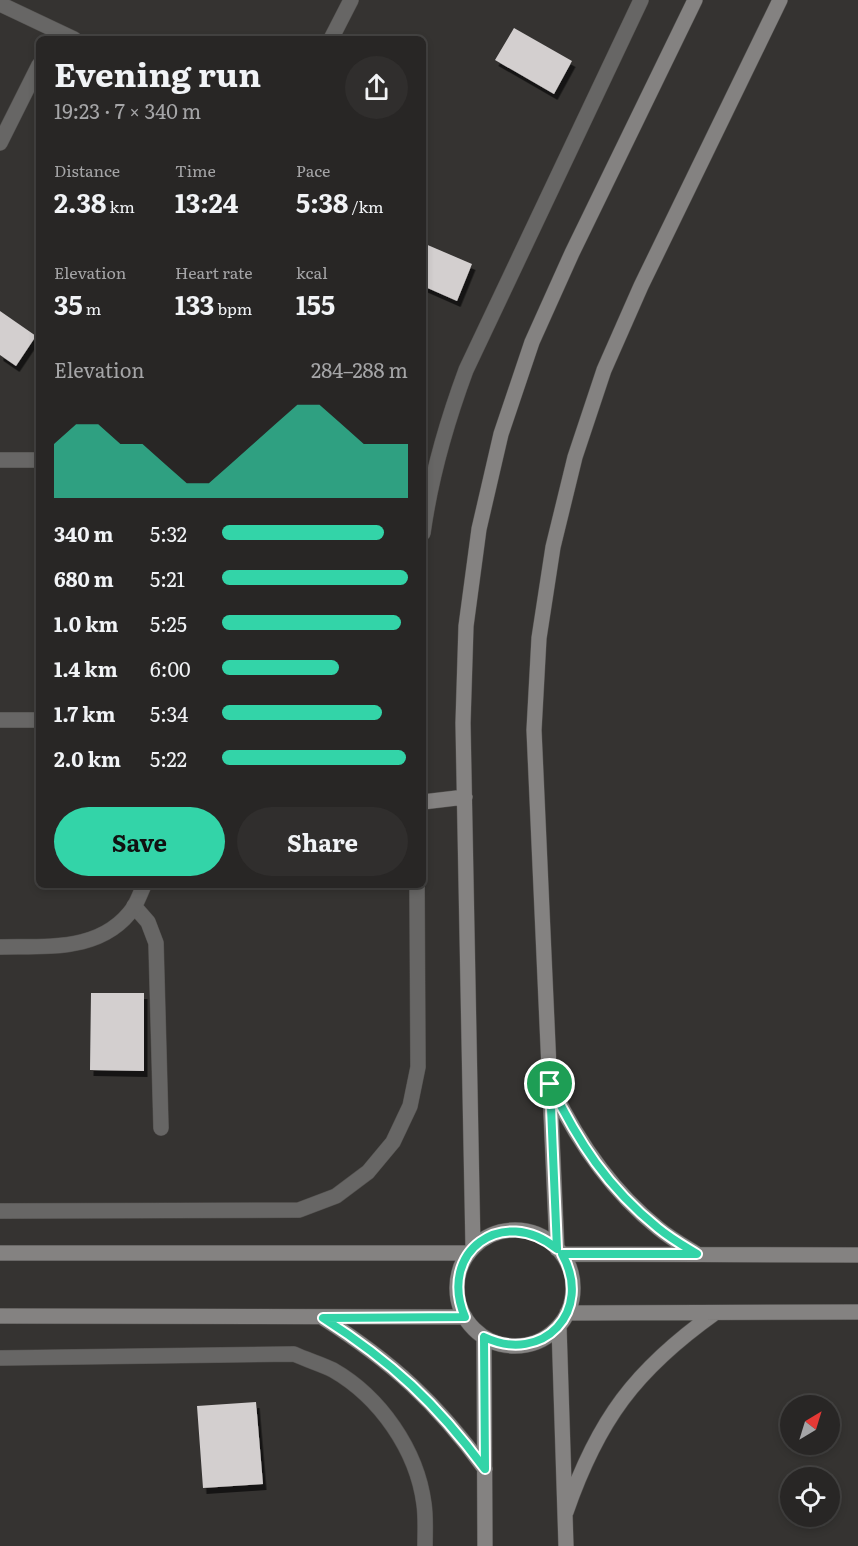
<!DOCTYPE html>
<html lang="en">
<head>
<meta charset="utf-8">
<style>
  :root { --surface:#282625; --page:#302e2d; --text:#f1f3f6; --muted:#a5a5a7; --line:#444342; --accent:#33d4a8 }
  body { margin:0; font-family:Literata,serif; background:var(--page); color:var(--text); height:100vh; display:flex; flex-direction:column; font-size:22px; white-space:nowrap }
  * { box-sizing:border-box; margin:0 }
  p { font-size:20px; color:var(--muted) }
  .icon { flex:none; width:33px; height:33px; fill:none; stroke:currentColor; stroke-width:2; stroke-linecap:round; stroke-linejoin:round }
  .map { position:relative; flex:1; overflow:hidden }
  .side { position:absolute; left:36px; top:36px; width:390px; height:852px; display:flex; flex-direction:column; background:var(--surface); border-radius:9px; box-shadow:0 3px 9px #0003,0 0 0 2px var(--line) }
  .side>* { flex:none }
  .needle { width:39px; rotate:38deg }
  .tools { position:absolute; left:780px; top:1395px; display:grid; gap:12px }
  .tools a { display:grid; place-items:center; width:60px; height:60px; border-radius:50%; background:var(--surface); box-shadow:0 3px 9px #0003,0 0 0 2px var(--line); font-size:30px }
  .pin { position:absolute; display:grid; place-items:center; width:51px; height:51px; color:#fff; margin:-26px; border:3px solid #fff; border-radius:50%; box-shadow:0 2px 6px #0007 }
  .round { display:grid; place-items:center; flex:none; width:63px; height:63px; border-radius:32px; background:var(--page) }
  .summary { display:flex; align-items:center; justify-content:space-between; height:102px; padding:0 18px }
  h1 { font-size:33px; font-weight:700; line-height:45px }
  .metrics { display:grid; grid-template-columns:repeat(3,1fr); gap:9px; height:102px; padding:6px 18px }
  .metrics div { display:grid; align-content:center }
  .metrics b { font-size:26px; font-weight:700 }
  .metrics small { font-size:16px; font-weight:400 }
  .metrics p { font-size:16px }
  .chart { height:168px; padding:12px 18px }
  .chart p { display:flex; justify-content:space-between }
  .chart svg { width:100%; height:108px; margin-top:6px; fill:var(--accent); opacity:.7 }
  .action { display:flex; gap:12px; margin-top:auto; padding:12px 18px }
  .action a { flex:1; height:69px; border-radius:36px; background:var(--accent); color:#111; font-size:24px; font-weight:700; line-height:69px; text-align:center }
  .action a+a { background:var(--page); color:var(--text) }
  ul { padding:0 18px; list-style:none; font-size:20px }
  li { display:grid; grid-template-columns:96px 72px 1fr; align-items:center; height:45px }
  li i { height:15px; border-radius:8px; background:var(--accent) }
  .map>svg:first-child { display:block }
</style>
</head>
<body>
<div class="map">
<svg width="858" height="1546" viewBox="0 0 858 1546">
  <defs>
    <filter id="shadow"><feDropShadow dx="3.5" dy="6" stdDeviation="0" flood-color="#0009"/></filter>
  </defs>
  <rect width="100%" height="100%" fill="#353331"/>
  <path fill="#d3cfcf" filter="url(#shadow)" d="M 514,28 L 572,61 L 554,94 L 495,60 Z
    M 423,243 L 472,264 L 457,301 L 423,286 Z
    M 0,311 L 36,336 L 16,366 L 0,355 Z
    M 91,993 L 144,993 L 144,1071 L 90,1070 Z
    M 256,1402 L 263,1484 L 203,1488 L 197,1406 Z"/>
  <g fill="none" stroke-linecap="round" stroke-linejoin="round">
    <g stroke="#52504e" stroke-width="16">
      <path id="lane" d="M 134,906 L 148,922 L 156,943 L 161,1128"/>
    </g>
    <g stroke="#52504e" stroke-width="16">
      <path id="street" d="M 0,4 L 74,39
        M 331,39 L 351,0
        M 0,143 L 39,65
        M 0,460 L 39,460
        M 423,533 C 431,475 446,424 466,370 L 641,0
        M 0,720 L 39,720
        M 0,947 C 49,946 103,952 134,907 C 138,900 141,892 144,885
        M 0,1211 L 299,1210 L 336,1196 L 368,1172 L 393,1142 L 410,1106 L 418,1067 L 417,885
        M 0,1358 L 294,1354 C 307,1360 321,1364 333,1370 C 380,1397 417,1450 424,1504 C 426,1518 425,1532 425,1546"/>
    </g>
    <g stroke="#52504e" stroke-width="16">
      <path id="secondary" d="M 423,802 L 465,797
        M 553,1090 C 579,1144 612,1191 658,1228 C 670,1238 684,1246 697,1254
        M457 1288a58 58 0 1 1 116 0a58 58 0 1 1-116 0Z
        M 473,1248 L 463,723 L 466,626 L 479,529 L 501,434 L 532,342 L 572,253 L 695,0
        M 557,1249 L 534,730 L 539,638 L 553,547 L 575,457 L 604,370 L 641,286 L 780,0
        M 0,1253 L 469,1253
        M 562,1254 L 858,1255
        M 567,1313 L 858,1312
        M 0,1316 L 465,1317
        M 323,1318 C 392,1362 436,1402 485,1469
        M 559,1326 L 566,1546
        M 484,1337 L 485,1546
        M 566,1512 C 598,1420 635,1370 715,1313"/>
    </g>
    <use href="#lane" stroke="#676665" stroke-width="15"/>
    <use href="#street" stroke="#676665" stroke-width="15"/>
    <use href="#secondary" stroke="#848281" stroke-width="15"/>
  </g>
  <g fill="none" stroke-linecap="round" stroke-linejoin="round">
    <g stroke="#fff" stroke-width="12">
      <path id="route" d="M 550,1084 C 578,1142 608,1188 658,1228 C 670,1238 684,1246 697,1254 L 562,1254 C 594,1311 543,1365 484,1337 L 485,1469 C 436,1403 392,1362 323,1318 L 465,1317 C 437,1252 503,1204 557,1249 Z"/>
    </g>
    <use href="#route" stroke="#33d4a8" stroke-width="8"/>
  </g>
</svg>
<div class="tools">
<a><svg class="needle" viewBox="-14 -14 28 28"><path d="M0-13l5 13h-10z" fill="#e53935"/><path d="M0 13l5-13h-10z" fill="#a5a5a7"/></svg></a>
<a><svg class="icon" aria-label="locate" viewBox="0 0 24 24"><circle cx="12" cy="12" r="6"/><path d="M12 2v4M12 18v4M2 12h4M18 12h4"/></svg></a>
</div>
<div class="pin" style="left:550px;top:1084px;background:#1e9e55"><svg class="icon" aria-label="arrive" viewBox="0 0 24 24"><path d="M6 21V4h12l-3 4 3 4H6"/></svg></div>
<section class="side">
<div class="summary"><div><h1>Evening run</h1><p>19:23 · 7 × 340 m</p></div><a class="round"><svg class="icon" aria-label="share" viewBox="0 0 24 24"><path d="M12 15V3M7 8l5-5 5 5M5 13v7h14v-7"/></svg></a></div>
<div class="metrics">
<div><p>Distance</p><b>2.38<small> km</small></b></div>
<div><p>Time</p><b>13:24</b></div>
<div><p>Pace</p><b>5:38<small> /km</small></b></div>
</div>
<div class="metrics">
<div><p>Elevation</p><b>35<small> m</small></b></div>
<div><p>Heart rate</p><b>133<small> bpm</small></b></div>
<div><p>kcal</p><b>155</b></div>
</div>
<div class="chart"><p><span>Elevation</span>284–288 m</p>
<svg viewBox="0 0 160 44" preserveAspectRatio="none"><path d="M0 44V22L10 14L20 14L30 22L40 22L50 30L60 38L70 38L80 30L90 22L100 14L110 6L120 6L130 14L140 22L150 22L160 22V44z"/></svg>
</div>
<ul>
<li><b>340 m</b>5:32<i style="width:87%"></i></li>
<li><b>680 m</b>5:21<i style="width:100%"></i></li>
<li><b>1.0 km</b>5:25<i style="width:96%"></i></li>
<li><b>1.4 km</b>6:00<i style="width:63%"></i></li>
<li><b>1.7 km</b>5:34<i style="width:86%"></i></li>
<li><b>2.0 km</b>5:22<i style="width:99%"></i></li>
</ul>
<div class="action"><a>Save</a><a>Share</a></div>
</section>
</div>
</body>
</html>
